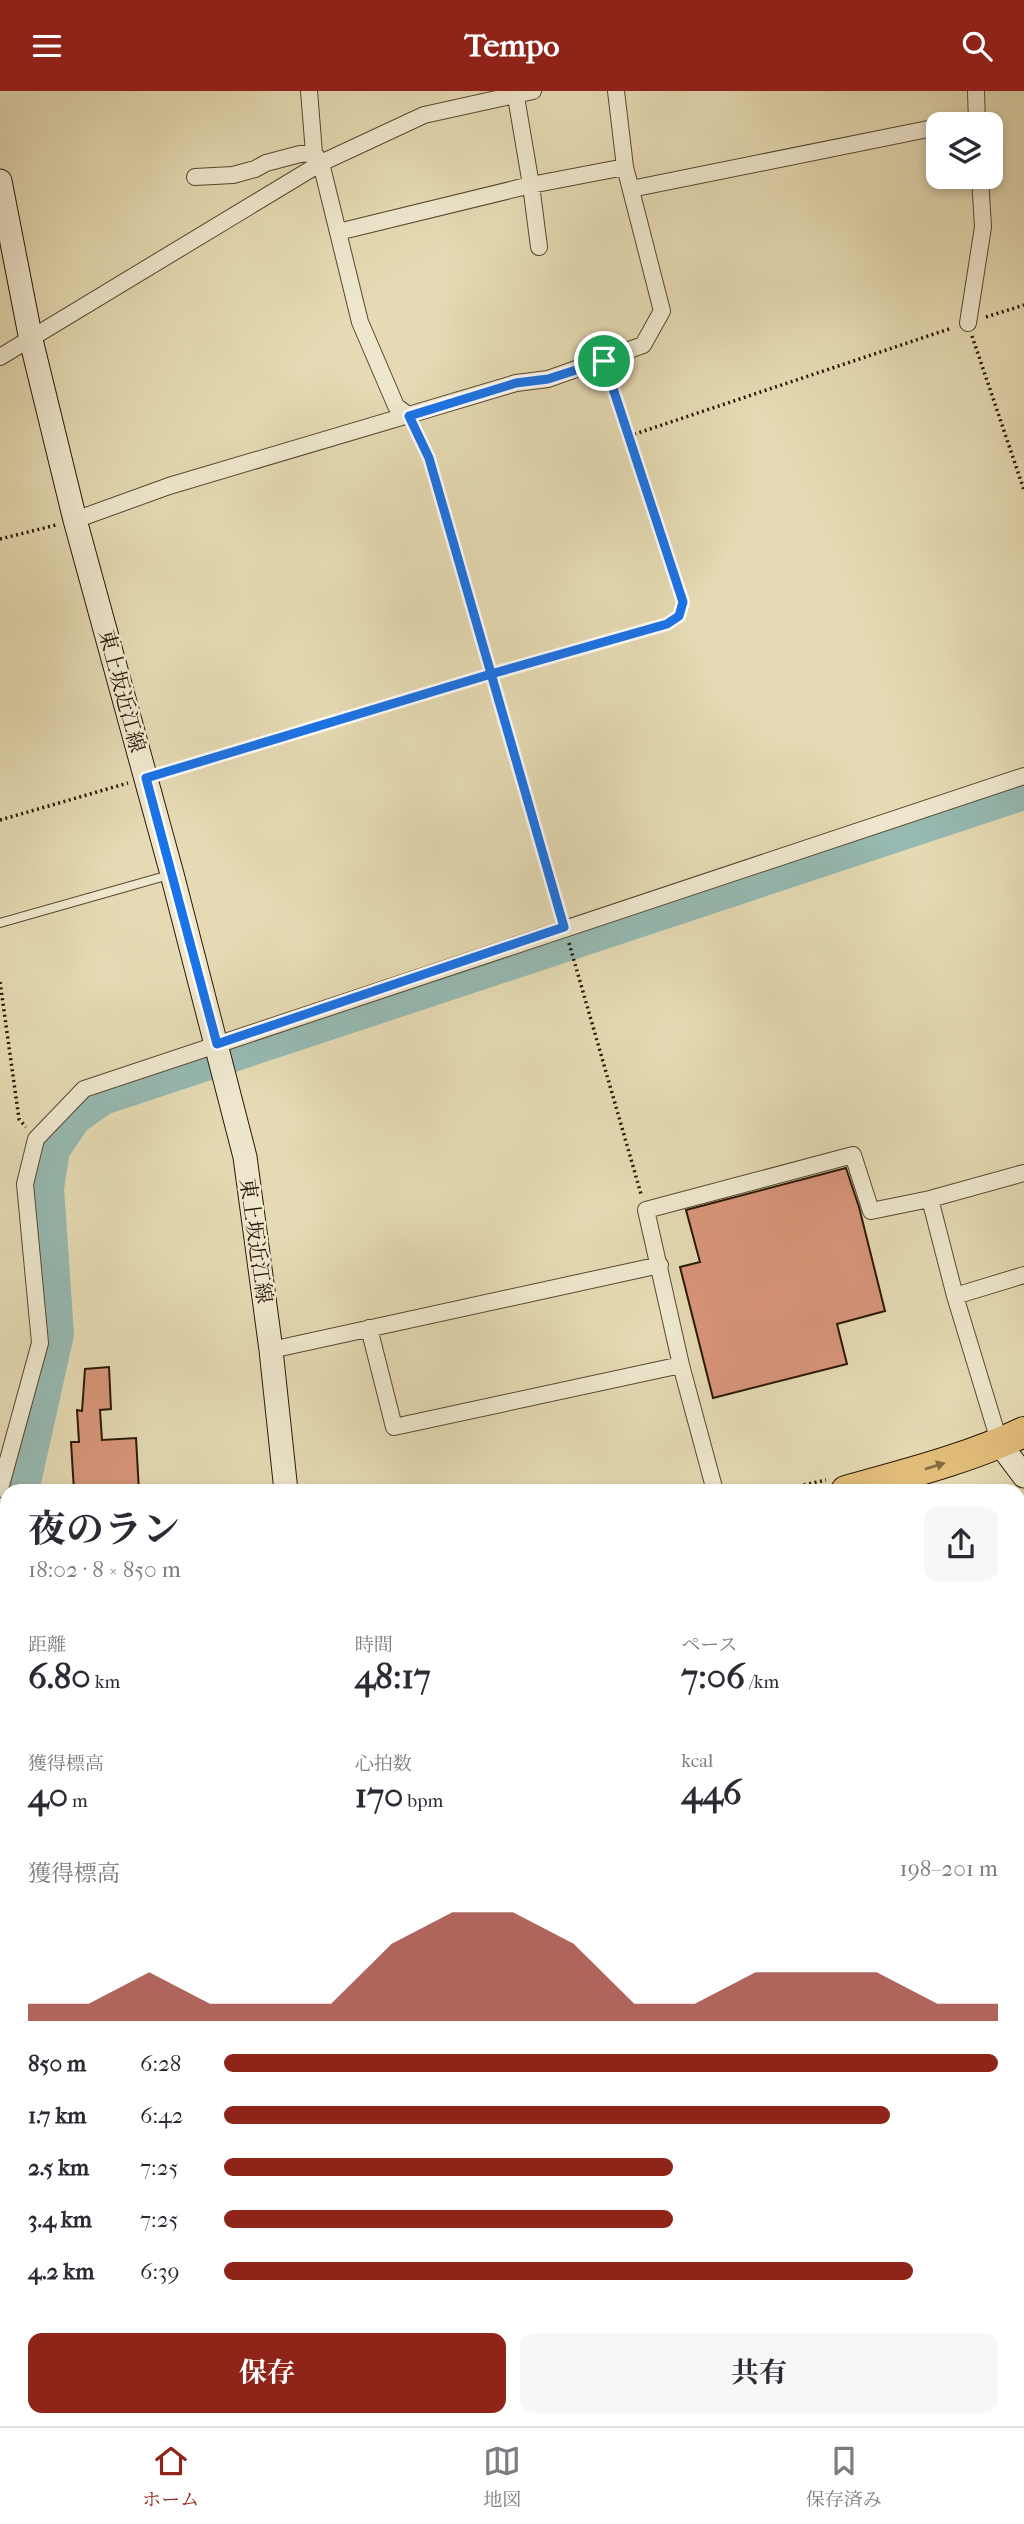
<!DOCTYPE html>
<html lang="ja">
<head>
<meta charset="utf-8">
<style>
  :root { --surface:#fff; --page:#f7f7f7; --text:#2b2b33; --muted:#7c7c81; --line:#e1e1e2; --accent:#8f2418 }
  body { margin:0; font-family:"IM FELL French Canon","Noto Serif JP",serif; background:var(--page); color:var(--text); height:100vh; display:flex; flex-direction:column; font-size:26px; white-space:nowrap }
  * { box-sizing:border-box; margin:0 }
  p { font-size:23px; color:var(--muted) }
  .icon { flex:none; width:38px; height:38px; fill:none; stroke:currentColor; stroke-width:2; stroke-linecap:round; stroke-linejoin:round }
  .map { position:relative; flex:1; overflow:hidden }
  .drawer { position:absolute; left:0px; top:1393px; width:1026px; height:943px; display:flex; flex-direction:column; background:var(--surface); border-radius:21px 21px 0 0; box-shadow:0 4px 10px #0003 }
  .drawer>* { flex:none }
  .buttons { position:absolute; left:926px; top:21px; display:grid; gap:14px }
  .buttons a { display:grid; place-items:center; width:77px; height:77px; border-radius:14px; background:var(--surface); box-shadow:0 4px 10px #0003; font-size:35px }
  .pin { position:absolute; display:grid; place-items:center; width:60px; height:60px; color:#fff; margin:-30px; border:4px solid #fff; border-radius:50%; box-shadow:0 2px 7px #0007 }
  .round { display:grid; place-items:center; flex:none; width:74px; height:74px; border-radius:14px; background:var(--page) }
  .overview { display:flex; align-items:center; justify-content:space-between; height:119px; padding:0 28px }
  h1 { font-size:38px; font-weight:700; line-height:52px }
  .metrics { display:grid; grid-template-columns:repeat(3,1fr); gap:10px; height:119px; padding:7px 28px }
  .metrics div { display:grid; align-content:center }
  .metrics b { font-size:35px; font-weight:700 }
  .metrics small { font-size:19px; font-weight:400 }
  .metrics p { font-size:19px }
  .chart { height:196px; padding:14px 28px }
  .chart p { display:flex; justify-content:space-between }
  .chart svg { width:100%; height:126px; margin-top:7px; fill:var(--accent); opacity:.7 }
  .primary-button { display:flex; gap:14px; margin-top:auto; padding:14px 28px }
  .primary-button a { flex:1; height:80px; border-radius:14px; background:var(--accent); color:#fff; font-size:28px; font-weight:700; line-height:80px; text-align:center }
  .primary-button a+a { background:var(--page); color:var(--text) }
  ul { padding:0 28px; list-style:none; font-size:23px }
  li { display:grid; grid-template-columns:112px 84px 1fr; align-items:center; height:52px }
  li i { height:18px; border-radius:9px; background:var(--accent) }
  header { display:flex; justify-content:space-between; align-items:center; height:91px; padding:0 28px; background:var(--accent); color:#fff; font-size:32px; font-weight:700 }
  .dock { display:flex; justify-content:space-around; align-items:center; height:98px; border-top:2px solid var(--line); background:var(--surface); font-size:19px; color:var(--muted) }
  .dock a { display:grid; justify-items:center; gap:4px }
  .dock .current { color:var(--accent) }
  .map>svg:first-child { display:block }
</style>
</head>
<body>
<header><svg class="icon" aria-label="menu" viewBox="0 0 24 24"><path d="M4 6h16M4 12h16M4 18h16"/></svg>Tempo<svg class="icon" aria-label="search" viewBox="0 0 24 24"><circle cx="10" cy="10" r="6"/><path d="M15 15l6 6"/></svg></header>
<div class="map">
<svg width="1024" height="2335" viewBox="0 0 1024 2335">
  <rect width="100%" height="100%" fill="#e5dab3"/>
  <filter id="stains"><feTurbulence type="fractalNoise" baseFrequency=".00286" numOctaves="4"/><feColorMatrix values="0 0 0 0 .2 0 0 0 0 .09 0 0 0 0 .02 0 0 0 .5 -.17"/></filter>
  <radialGradient id="worn" r=".72"><stop offset=".6" stop-color="#630" stop-opacity="0"/><stop offset="1" stop-color="#630" stop-opacity=".3"/></radialGradient>
  <g fill="none" stroke-linecap="round" stroke-linejoin="round">
    <path stroke="#96bab2" stroke-width="32" d="M 23,1400 L 58,1243 L 48,1097 L 54,1059 L 75,1028 L 103,1008 L 1024,703
      M 0,1936 L 7,1960
      M 121,2329 L 124,2335"/>
  </g>
  <path fill="#d8957a" stroke="#2a1806" stroke-width="2" d="M 846,1077 L 859,1116 L 885,1220 L 837,1233 L 847,1273 L 713,1307 L 680,1176 L 700,1171 L 686,1119 Z
    M 109,1276 L 111,1318 L 100,1319 L 102,1349 L 136,1347 L 139,1400 L 74,1400 L 71,1351 L 79,1351 L 77,1319 L 82,1320 L 85,1278 Z"/>
  <g fill="none" stroke-linecap="round" stroke-linejoin="round">
    <g stroke="#594831" stroke-width="10">
      <path id="lane" d="M 0,832 L 169,784"/>
    </g>
    <g stroke="#594831" stroke-width="18">
      <path id="street" d="M 309,0 L 314,62 L 321,72 L 360,231 L 396,315 L 409,325
        M 976,0 L 977,33
        M 952,33 L 977,28
        M 195,86 L 233,84 L 255,78 L 266,72 L 300,63 L 314,62
        M 631,98 L 938,36
        M 338,141 L 531,94 L 515,0
        M 539,156 L 531,94 L 625,76
        M 968,232 L 983,136 L 980,86
        M 0,266 L 321,72 L 424,24 L 533,0
        M 75,429 L 169,395 L 516,292 L 548,288 L 643,254 L 662,220 L 625,76 L 616,0
        M 930,1108 L 955,1205 L 1000,1353
        M 955,1205 L 1024,1184
        M 369,1237 L 394,1336 L 681,1274
        M 271,1259 L 660,1174
        M 0,1398 L 40,1252 L 25,1093 L 36,1048 L 84,998 L 1024,685
        M 715,1400 L 681,1274 L 646,1119 L 853,1064 L 871,1120 L 930,1108 L 1024,1082
        M 1018,1592 L 1024,1590
        M 7,1653 L 5,1687 L 7,1770
        M 1018,1677 L 1024,1676
        M 1018,1766 L 1024,1765
        M 1018,1955 L 1024,1953
        M 1018,2044 L 1024,2042
        M 0,2046 L 7,2046
        M 1018,2136 L 1024,2134
        M 1018,2181 L 1024,2197
        M 1018,2228 L 1024,2226
        M 142,2329 L 144,2335
        M 195,2329 L 196,2335
        M 333,2329 L 334,2335
        M 406,2329 L 407,2335
        M 474,2329 L 474,2335
        M 566,2329 L 567,2335
        M 661,2329 L 662,2335
        M 727,2335 L 742,2329"/>
    </g>
    <g stroke="#2a1806" stroke-width="25">
      <path id="secondary" d="M 0,90 L 31,249 L 75,429 L 172,783 L 245,1066 L 271,1259 L 286,1400
        M 1000,1353 L 1024,1385
        M 1018,1891 L 1024,1889"/>
    </g>
    <g stroke="#2a1806" stroke-width="32">
      <path id="highway" d="M 846,1400 C 906,1383 967,1368 1024,1341
        M 1018,1423 L 1024,1422
        M 0,1466 L 7,1468
        M 0,1497 L 7,1497"/>
    </g>
    <path stroke="#2a1806" stroke-width="3.5" stroke-dasharray="2 3.5" stroke-linecap="butt" d="M 986,226 L 1024,214
      M 972,245 L 1024,399
      M 416,339 L 429,367 L 561,824
      M 629,345 L 952,237
      M 0,448 L 56,434
      M 162,682 L 491,582 L 668,533 L 679,525 L 683,511 L 608,281
      M 0,729 L 128,692
      M 569,852 L 641,1103
      M 0,891 L 19,1028 L 26,1036
      M 777,1400 L 826,1389
      M 0,2063 L 7,2088
      M 0,2286 L 7,2284
      M 82,2329 L 85,2335"/>
    <use href="#lane" stroke="#eee7ce" stroke-width="8"/>
    <use href="#street" stroke="#eee7ce" stroke-width="16"/>
    <use href="#secondary" stroke="#eee7ce" stroke-width="23"/>
    <use href="#highway" stroke="#e2bd7a" stroke-width="30"/>
  </g>
  <defs><path id="oneway-solid" d="M-6-.8H1V-3.2L6.5 0L1 3.2V.8H-6Z" transform="scale(1.75)"/></defs>
  <use fill="#866a40" href="#oneway-solid" transform="translate(935 1375) rotate(-17)"/>
  <g fill="none" stroke-linecap="round" stroke-linejoin="round">
    <g stroke="#fff" stroke-width="14">
      <path id="route" d="M 604,270 L 548,288 L 516,292 L 409,325 L 429,367 L 564,836 L 217,953 L 146,687 L 491,583 L 667,533 L 679,525 L 683,511 L 604,270"/>
    </g>
    <use href="#route" stroke="#1a73e8" stroke-width="9"/>
  </g>
  <g text-anchor="middle" dominant-baseline="central" stroke-width="5" stroke-linejoin="round" paint-order="stroke">
    <g font-size="21" fill="#2a1806" stroke="#eee7ce">
      <text transform="translate(122 600) rotate(75)">東上坂近江線</text>
      <text transform="translate(256 1150) rotate(82)">東上坂近江線</text>
    </g>
  </g>
  <rect width="100%" height="100%" filter="url(#stains)"/>
  <rect width="100%" height="100%" fill="url(#worn)"/>
</svg>
<div class="buttons">
<a><svg class="icon" aria-label="layers" viewBox="0 0 24 24"><path d="M12 4l9 5-9 5-9-5zM3 14l9 5 9-5"/></svg></a>
</div>
<div class="pin" style="left:604px;top:270px;background:#1e9e55"><svg class="icon" aria-label="arrive" viewBox="0 0 24 24"><path d="M6 21V4h12l-3 4 3 4H6"/></svg></div>
<section class="drawer">
<div class="overview"><div><h1>夜のラン</h1><p>18:02 · 8 × 850 m</p></div><a class="round"><svg class="icon" aria-label="share" viewBox="0 0 24 24"><path d="M12 15V3M7 8l5-5 5 5M5 13v7h14v-7"/></svg></a></div>
<div class="metrics">
<div><p>距離</p><b>6.80<small> km</small></b></div>
<div><p>時間</p><b>48:17</b></div>
<div><p>ペース</p><b>7:06<small> /km</small></b></div>
</div>
<div class="metrics">
<div><p>獲得標高</p><b>40<small> m</small></b></div>
<div><p>心拍数</p><b>170<small> bpm</small></b></div>
<div><p>kcal</p><b>446</b></div>
</div>
<div class="chart"><p><span>獲得標高</span>198–201 m</p>
<svg viewBox="0 0 160 44" preserveAspectRatio="none"><path d="M0 44V38L10 38L20 27L30 38L40 38L50 38L60 17L70 6L80 6L90 17L100 38L110 38L120 27L130 27L140 27L150 38L160 38V44z"/></svg>
</div>
<ul>
<li><b>850 m</b>6:28<i style="width:100%"></i></li>
<li><b>1.7 km</b>6:42<i style="width:86%"></i></li>
<li><b>2.5 km</b>7:25<i style="width:58%"></i></li>
<li><b>3.4 km</b>7:25<i style="width:58%"></i></li>
<li><b>4.2 km</b>6:39<i style="width:89%"></i></li>
</ul>
<div class="primary-button"><a>保存</a><a>共有</a></div>
</section>
</div>
<nav class="dock">
<a class="current"><svg class="icon" aria-label="home" viewBox="0 0 24 24"><path d="M3 11l9-7 9 7M6 9v11h12V9"/></svg>ホーム</a>
<a><svg class="icon" aria-label="map" viewBox="0 0 24 24"><path d="M3 6l6-2 6 2 6-2v14l-6 2-6-2-6 2zM9 4v14M15 6v14"/></svg>地図</a>
<a><svg class="icon" aria-label="saved" viewBox="0 0 24 24"><path d="M7 4h10v16l-5-4-5 4z"/></svg>保存済み</a>
</nav>
</body>
</html>
